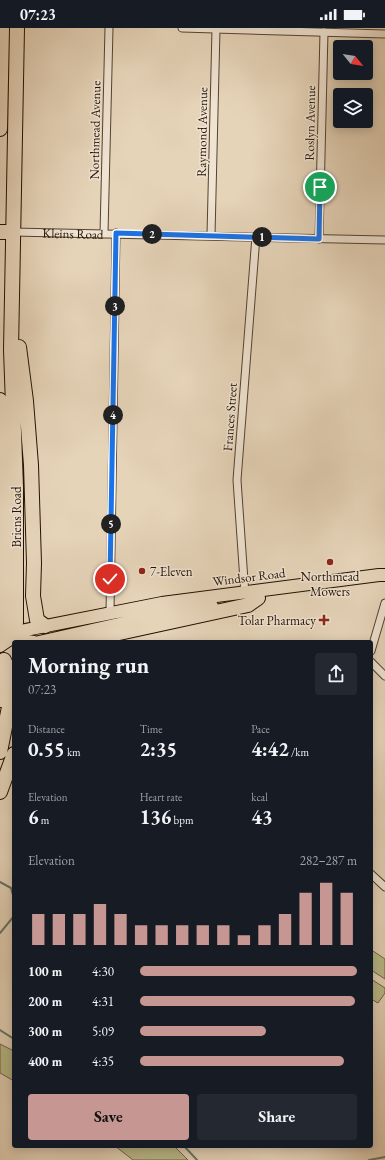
<!DOCTYPE html>
<html lang="en">
<head>
<meta charset="utf-8">
<style>
  :root { --surface:#171b24; --page:#242831; --text:#f1f3f6; --muted:#9ea1a6; --accent:#c59692 }
  body { margin:0; font-family:"EB Garamond",serif; background:var(--page); color:var(--text); height:100vh; display:flex; flex-direction:column; font-size:15px; white-space:nowrap }
  * { box-sizing:border-box; margin:0 }
  p { font-size:13px; color:var(--muted) }
  .icon { flex:none; width:22px; height:22px; fill:none; stroke:currentColor; stroke-width:2; stroke-linecap:round; stroke-linejoin:round }
  .map { position:relative; flex:1; overflow:hidden }
  .details { position:absolute; left:12px; top:612px; width:361px; height:508px; display:flex; flex-direction:column; background:var(--surface); border-radius:4px; box-shadow:0 2px 10px #0003 }
  .details>* { flex:none }
  .needle { width:26px; rotate:120deg }
  .fabs { position:absolute; left:333px; top:12px; display:grid; gap:8px }
  .fabs a { display:grid; place-items:center; width:40px; height:40px; border-radius:4px; background:var(--surface); box-shadow:0 2px 10px #0003; font-size:20px }
  .pin { position:absolute; display:grid; place-items:center; width:34px; height:34px; color:#fff; margin:-17px; border:2px solid #fff; border-radius:50%; box-shadow:0 1px 4px #0007 }
  .km { position:absolute; width:20px; height:20px; margin:-10px; border-radius:50%; background:#222; color:#fff; font-size:11px; line-height:20px; text-align:center }
  .round { display:grid; place-items:center; flex:none; width:42px; height:42px; border-radius:4px; background:var(--page) }
  .summary { display:flex; align-items:center; justify-content:space-between; height:68px; padding:0 16px }
  h1 { font-size:22px; font-weight:700; line-height:30px }
  .metrics { display:grid; grid-template-columns:repeat(3,1fr); gap:6px; height:68px; padding:4px 16px }
  .metrics div { display:grid; align-content:center }
  .metrics b { font-size:20px; font-weight:700 }
  .metrics small { font-size:11px; font-weight:400 }
  .metrics p { font-size:11px }
  .chart { height:112px; padding:8px 16px }
  .chart p { display:flex; justify-content:space-between }
  .chart svg { width:100%; height:72px; margin-top:4px; stroke:var(--accent); stroke-width:6 }
  .primary-button { display:flex; gap:8px; margin-top:auto; padding:8px 16px }
  .primary-button a { flex:1; height:46px; border-radius:4px; background:var(--accent); color:#111; font-size:16px; font-weight:700; line-height:46px; text-align:center }
  .primary-button a+a { background:var(--page); color:var(--text) }
  ul { padding:0 16px; list-style:none; font-size:13px }
  li { display:grid; grid-template-columns:64px 48px 1fr; align-items:center; height:30px }
  li i { height:10px; border-radius:5px; background:var(--accent) }
  .status { display:flex; justify-content:space-between; align-items:center; height:28px; padding:0 20px; background:var(--surface); direction:ltr }
  .status svg { height:11px; fill:currentColor }
  .map>svg:first-child { display:block }
</style>
</head>
<body>
<div class="status"><b>07:23</b><svg viewBox="0 0 49 12"><path d="M0 12V9h3v3zM5 12V6h3v6zM10 12V3h3v9zM15 12V0h3v12zM26 1h20v11H26zM47 4h2v5h-2z"/></svg></div>
<div class="map">
<svg width="385" height="1132" viewBox="0 0 385 1132">
  <rect width="100%" height="100%" fill="#e6d4b9"/>
  <filter id="stains"><feTurbulence type="fractalNoise" baseFrequency=".005" numOctaves="4"/><feColorMatrix values="0 0 0 0 .2 0 0 0 0 .09 0 0 0 0 .02 0 0 0 .5 -.17"/></filter>
  <radialGradient id="worn" r=".72"><stop offset=".6" stop-color="#630" stop-opacity="0"/><stop offset="1" stop-color="#630" stop-opacity=".3"/></radialGradient>
  <path fill="#bbbb8b" stroke="#6f6647" d="M 373,923 L 385,931 L 385,951 L 371,942 L 371,926 Z
    M 371,951 L 385,960 L 385,965 L 378,975 L 371,971 Z
    M 0,1016 L 14,1023 L 14,1053 L 0,1045 Z
    M 115,1118 L 174,1118 L 188,1132 L 133,1132 Z"/>
  <g fill="none" stroke-linecap="round" stroke-linejoin="round">
    <path stroke="#697667" stroke-width="2" d="M 0,854 L 11,860 L 14,871
      M 0,905 L 14,888
      M 0,1002 L 14,1011
      M 184,1118 L 197,1132
      M 369,1132 L 385,1129"/>
    <g stroke="#544230" stroke-width="9">
      <g id="street">
        <path d="M 182,0 L 385,6"/>
        <path id="s1" d="M 13,204 L 385,212"/>
        <path d="M 104,205 L 109,0"/>
        <path d="M 211,207 L 216,1"/>
        <path d="M 319,211 L 324,4"/>
        <path d="M 245,567 L 237,452 L 256,208"/>
        <path d="M 110,585 L 116,205"/>
        <path d="M 371,623 L 385,575"/>
        <path d="M 371,634 L 385,648"/>
        <path d="M 371,846 L 385,859"/>
      </g>
    </g>
    <g stroke="#231103" stroke-width="14">
      <path id="primary" d="M 0,607 L 162,575 L 379,547 L 385,547
        M 8,608 L 19,612 L 34,614
        M 39,614 L 132,593 L 212,578
        M 0,618 L 19,605"/>
    </g>
    <g stroke="#231103" stroke-width="16">
      <path id="highway" d="M 0,101 L 2,0
        M 0,204 L 13,204
        M 19,319 L 26,373 L 31,437 L 34,535 L 33,568 L 37,592 L 45,598
        M 0,372 L 2,430 L 5,597
        M 16,595 L 16,459 L 11,322 L 17,0
        M 78,614 L 248,577 L 258,570
        M 0,672 L 4,632
        M 0,724 L 10,674 L 14,638
        M 0,764 L 14,726"/>
    </g>
    <use href="#street" stroke="#efe3d2" stroke-width="7"/>
    <use href="#primary" stroke="#e6d4b9" stroke-width="12"/>
    <use href="#highway" stroke="#e6d4b9" stroke-width="14"/>
  </g>
  <g fill="none" stroke-linecap="round" stroke-linejoin="round">
    <g stroke="#fff" stroke-width="8">
      <path id="route" d="M 110,551 L 116,205 L 319,211 L 320,159"/>
    </g>
    <use href="#route" stroke="#1a73e8" stroke-width="5"/>
  </g>
  <g fill="#8f2418" stroke="#efe3d2" stroke-width="1.5">
    <circle cx="330" cy="534" r="4"/>
    <circle cx="142" cy="543" r="4"/>
    <path d="M322 586h4v4h4v4h-4v4h-4v-4h-4v-4h4z"/>
  </g>
  <g text-anchor="middle" dominant-baseline="central" stroke-width="3" stroke-linejoin="round" paint-order="stroke">
    <g font-size="13" fill="#231103" stroke="#efe3d2">
      <text transform="translate(310 95) rotate(-89)">Roslyn Avenue</text>
      <text transform="translate(95 102) rotate(-89)">Northmead Avenue</text>
      <text transform="translate(202 104) rotate(-89)">Raymond Avenue</text>
      <text stroke="none"><textPath href="#s1" startOffset="60">Kleins Road</textPath></text>
      <text transform="translate(230 389) rotate(-86)">Frances Street</text>
      <text transform="translate(16 489) rotate(-90)">Briens Road</text>
      <text transform="translate(249 549) rotate(-7)">Windsor Road</text>
    </g>
    <g font-size="13" fill="#231103" stroke="#efe3d2" text-anchor="start">
      <text x="150" y="543">7-Eleven</text>
      <text x="330" y="548" text-anchor="middle">Northmead<tspan x="330" dy="15">Mowers</tspan></text>
      <text x="316" y="592" text-anchor="end">Tolar Pharmacy</text>
    </g>
  </g>
  <rect width="100%" height="100%" filter="url(#stains)"/>
  <rect width="100%" height="100%" fill="url(#worn)"/>
</svg>
<div class="fabs">
<a><svg class="needle" viewBox="-14 -14 28 28"><path d="M0-13l5 13h-10z" fill="#e53935"/><path d="M0 13l5-13h-10z" fill="#9ea1a6"/></svg></a>
<a><svg class="icon" aria-label="layers" viewBox="0 0 24 24"><path d="M12 4l9 5-9 5-9-5zM3 14l9 5 9-5"/></svg></a>
</div>
<div class="pin" style="left:320px;top:159px;background:#1e9e55"><svg class="icon" aria-label="arrive" viewBox="0 0 24 24"><path d="M6 21V4h12l-3 4 3 4H6"/></svg></div>
<div class="pin" style="left:110px;top:551px;background:#d93025"><svg class="icon" aria-label="check" viewBox="0 0 24 24"><path d="M5 12l5 5 9-10"/></svg></div>
<b class="km" style="left:262px;top:209px">1</b>
<b class="km" style="left:152px;top:206px">2</b>
<b class="km" style="left:115px;top:278px">3</b>
<b class="km" style="left:113px;top:387px">4</b>
<b class="km" style="left:111px;top:496px">5</b>
<section class="details">
<div class="summary"><div><h1>Morning run</h1><p>07:23</p></div><a class="round"><svg class="icon" aria-label="share" viewBox="0 0 24 24"><path d="M12 15V3M7 8l5-5 5 5M5 13v7h14v-7"/></svg></a></div>
<div class="metrics">
<div><p>Distance</p><b>0.55<small> km</small></b></div>
<div><p>Time</p><b>2:35</b></div>
<div><p>Pace</p><b>4:42<small> /km</small></b></div>
</div>
<div class="metrics">
<div><p>Elevation</p><b>6<small> m</small></b></div>
<div><p>Heart rate</p><b>136<small> bpm</small></b></div>
<div><p>kcal</p><b>43</b></div>
</div>
<div class="chart"><p><span>Elevation</span>282–287 m</p>
<svg viewBox="0 0 160 44" preserveAspectRatio="none"><path d="M5 44V25M15 44V25M25 44V25M35 44V19M45 44V25M55 44V32M65 44V32M75 44V32M85 44V32M95 44V32M105 44V38M115 44V32M125 44V25M135 44V12M145 44V6M155 44V12"/></svg>
</div>
<ul>
<li><b>100 m</b>4:30<i style="width:100%"></i></li>
<li><b>200 m</b>4:31<i style="width:99%"></i></li>
<li><b>300 m</b>5:09<i style="width:58%"></i></li>
<li><b>400 m</b>4:35<i style="width:94%"></i></li>
</ul>
<div class="primary-button"><a>Save</a><a>Share</a></div>
</section>
</div>
</body>
</html>
